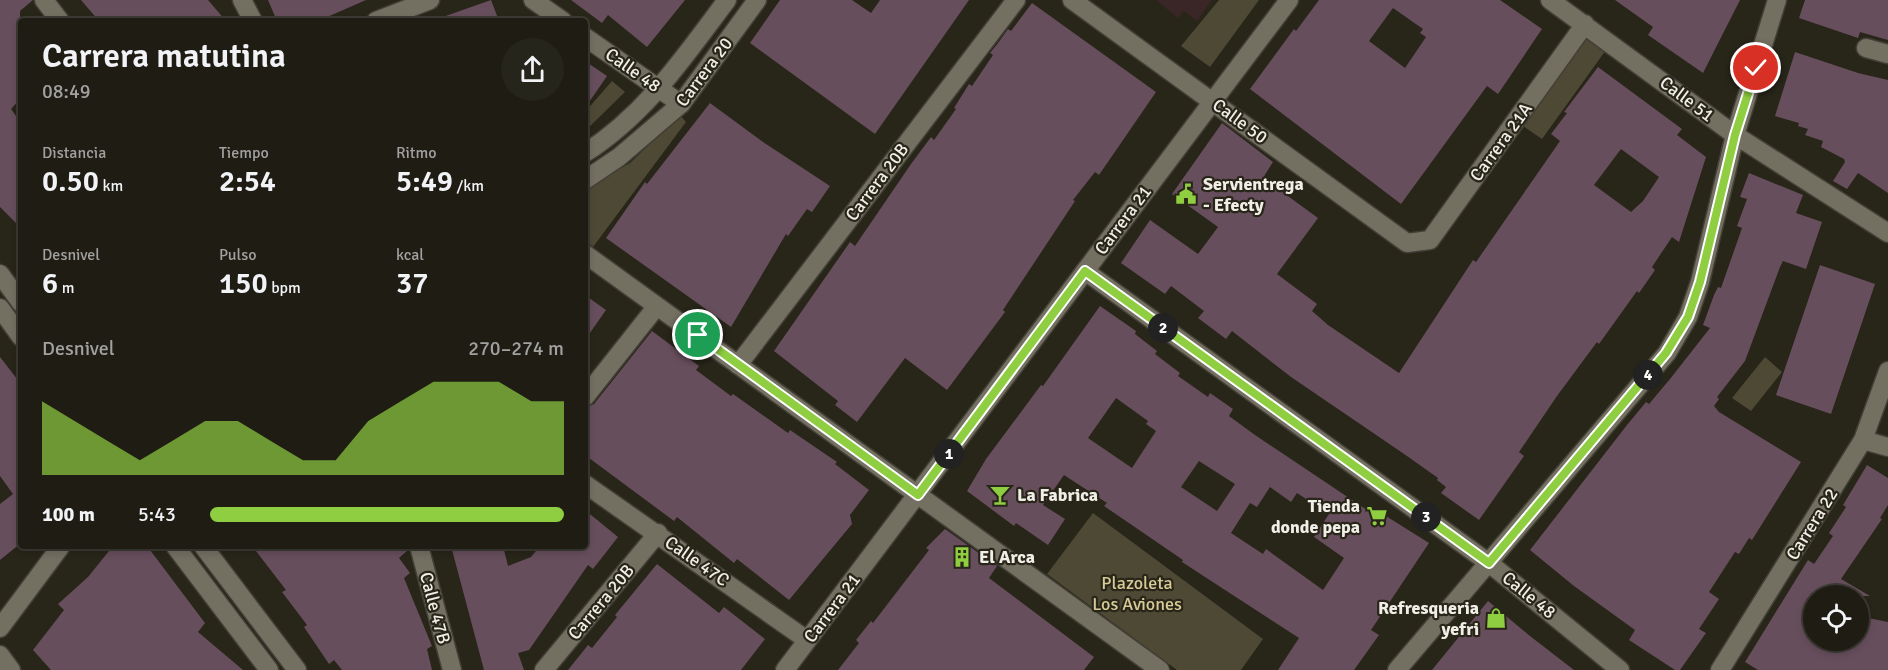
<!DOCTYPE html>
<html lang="es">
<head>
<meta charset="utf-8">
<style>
  :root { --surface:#1e1c13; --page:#26251c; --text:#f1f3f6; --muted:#a1a1a0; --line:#3c3a33; --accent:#8fcd41 }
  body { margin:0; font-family:Signika,sans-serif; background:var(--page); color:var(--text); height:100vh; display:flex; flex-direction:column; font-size:22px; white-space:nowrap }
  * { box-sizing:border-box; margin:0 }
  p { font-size:20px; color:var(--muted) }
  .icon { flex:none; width:33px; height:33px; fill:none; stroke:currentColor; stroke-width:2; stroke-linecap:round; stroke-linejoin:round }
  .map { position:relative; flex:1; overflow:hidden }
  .details { position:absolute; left:18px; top:18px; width:570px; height:531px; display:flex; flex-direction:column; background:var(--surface); border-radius:6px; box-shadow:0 3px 9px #0003,0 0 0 2px var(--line) }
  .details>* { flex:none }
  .controls { position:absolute; left:1803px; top:585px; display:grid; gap:12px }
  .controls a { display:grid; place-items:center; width:66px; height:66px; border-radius:50%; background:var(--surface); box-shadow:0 3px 9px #0003,0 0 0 2px var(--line); font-size:30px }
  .pin { position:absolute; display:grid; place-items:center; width:51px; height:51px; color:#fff; margin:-26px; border:3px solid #fff; border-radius:50%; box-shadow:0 2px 6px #0007 }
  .km { position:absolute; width:30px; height:30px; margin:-15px; border-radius:50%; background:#222; color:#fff; font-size:16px; line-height:30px; text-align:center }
  .round { display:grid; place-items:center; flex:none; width:63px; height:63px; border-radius:32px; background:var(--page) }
  .head { display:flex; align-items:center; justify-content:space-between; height:102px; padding:0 24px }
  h1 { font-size:33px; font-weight:600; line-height:45px }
  .figures { display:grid; grid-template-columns:repeat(3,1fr); gap:9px; height:102px; padding:6px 24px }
  .figures div { display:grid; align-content:center }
  .figures b { font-size:30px; font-weight:600 }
  .figures small { font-size:16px; font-weight:400 }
  .figures p { font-size:16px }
  .chart { height:168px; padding:12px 24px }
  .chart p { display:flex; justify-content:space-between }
  .chart svg { width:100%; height:108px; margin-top:6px; fill:var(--accent); opacity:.7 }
  ul { padding:0 24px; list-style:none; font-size:20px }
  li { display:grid; grid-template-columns:96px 72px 1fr; align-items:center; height:45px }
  li i { height:15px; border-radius:8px; background:var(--accent) }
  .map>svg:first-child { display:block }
</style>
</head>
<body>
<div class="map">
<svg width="1888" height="670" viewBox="0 0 1888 670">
  <rect width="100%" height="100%" fill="#282519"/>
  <path fill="#3a2627" d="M 1156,0 L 1212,0 L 1197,21 L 1184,11 L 1178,18 Z"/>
  <path fill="#4e4935" d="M 1219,0 L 1259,0 L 1210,67 L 1181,46 Z
    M 1587,36 L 1606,50 L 1542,139 L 1523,126 Z
    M 612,81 L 625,92 L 585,131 L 585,112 Z
    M 680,115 L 686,122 L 593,247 L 585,240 L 585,189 L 630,163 Z
    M 1765,357 L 1782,372 L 1751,411 L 1732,398 Z
    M 1093,513 L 1263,639 L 1241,670 L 1177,670 L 1047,574 Z"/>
  <path fill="#674e5c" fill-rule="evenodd" d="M 0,0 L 33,0 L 20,11 L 21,98 L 11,109 L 21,123 L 21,228 L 0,207 Z
    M 81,0 L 208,0 L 226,21 L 99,21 Z
    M 268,0 L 366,0 L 318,21 L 277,21 Z
    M 491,0 L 499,21 L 440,21 L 440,18 Z
    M 571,0 L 685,0 L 647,47 L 608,15 L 602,23 Z
    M 780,0 L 852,0 L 871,13 L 880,0 L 969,0 L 875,134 L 750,43 Z
    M 1319,0 L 1500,0 L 1542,29 L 1498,94 L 1487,86 L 1401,204 L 1250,89 L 1294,29 L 1296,31 ZM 1393,8 L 1423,29 L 1420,33 L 1426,37 L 1405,68 L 1369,41 Z
    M 1615,0 L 1740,0 L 1703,73 L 1648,35 L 1653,27 Z
    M 1805,0 L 1888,0 L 1888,40 L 1860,32 L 1858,38 L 1799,18 Z
    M 1032,3 L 1156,92 L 1099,175 L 1095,172 L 1073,200 L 1075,201 L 1003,310 L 1005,312 L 947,390 L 905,358 L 857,422 L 835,405 L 838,401 L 774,351 L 850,242 L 855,246 L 911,164 L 931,137 L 934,140 L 956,109 L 954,108 L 969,84 L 972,86 L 993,55 L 990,53 L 998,43 L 1008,29 L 1011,31 Z
    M 1795,52 L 1858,73 L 1888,80 L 1888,193 L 1858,173 L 1847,189 L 1833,181 L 1845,162 L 1844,159 L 1821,147 L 1823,141 L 1805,135 L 1808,129 L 1798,126 L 1799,123 L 1775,116 Z
    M 585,61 L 607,76 L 585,108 Z
    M 1598,67 L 1682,129 L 1677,135 L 1706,157 L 1679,242 L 1672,237 L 1652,267 L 1655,270 L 1639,293 L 1637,291 L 1599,344 L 1597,342 L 1557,396 L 1519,452 L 1524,456 L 1479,520 L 1441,493 L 1446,487 L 1437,480 L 1438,478 L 1407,456 L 1291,377 L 1232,331 L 1226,339 L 1198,318 L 1204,311 L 1171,286 L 1165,294 L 1121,263 L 1150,220 L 1198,254 L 1218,227 L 1172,194 L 1222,123 L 1273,162 L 1263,178 L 1318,218 L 1277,274 L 1317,304 L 1312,311 L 1328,325 L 1399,373 L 1473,260 L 1476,262 L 1560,141 L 1551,134 L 1567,113 L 1564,112 ZM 1621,149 L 1659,177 L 1643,201 L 1631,212 L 1594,185 Z
    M 710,103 L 763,142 L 830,186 L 812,212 L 807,209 L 788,236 L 786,234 L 731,327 L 606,238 L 645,182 L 647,184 Z
    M 1749,173 L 1803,195 L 1796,213 L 1822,222 L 1806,269 L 1783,261 L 1780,267 L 1745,361 L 1717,397 L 1719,399 L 1714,406 L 1719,412 L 1801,462 L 1752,540 L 1749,538 L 1739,554 L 1735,552 L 1709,592 L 1719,599 L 1699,629 L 1706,633 L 1680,670 L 1675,670 L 1629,640 L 1635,630 L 1574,586 L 1530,550 L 1627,425 L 1646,402 L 1649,404 L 1670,379 L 1710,328 L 1703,325 L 1714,295 L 1718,287 L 1721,288 L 1742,228 L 1737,226 L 1747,199 L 1740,197 Z
    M 1820,265 L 1875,284 L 1831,414 L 1776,395 Z
    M 585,295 L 606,310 L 585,340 Z
    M 1100,306 L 1136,331 L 1135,334 L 1157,351 L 1155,354 L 1180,373 L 1178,376 L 1208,397 L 1210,393 L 1233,409 L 1229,416 L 1255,435 L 1367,510 L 1370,506 L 1429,543 L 1371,630 L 1379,635 L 1354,670 L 1278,670 L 1299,638 L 1182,562 L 1183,560 L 1104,506 L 1107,503 L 1064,475 L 1043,505 L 1065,519 L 1048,545 L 1016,523 L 1014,526 L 967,491 L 986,459 L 1041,385 L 1043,386 ZM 1116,398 L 1148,421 L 1146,424 L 1156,431 L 1132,468 L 1088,438 ZM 1199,461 L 1235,484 L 1217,511 L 1181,487 ZM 1270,487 L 1291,502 L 1297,493 L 1329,514 L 1314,537 L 1344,558 L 1323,590 L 1266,549 L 1263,554 L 1231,533 L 1250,503 L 1257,507 Z
    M 652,331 L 699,366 L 696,370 L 731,396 L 733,394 L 788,433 L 790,430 L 837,462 L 835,464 L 869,490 L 850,515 L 852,524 L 789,600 L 737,559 L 734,563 L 677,517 L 674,521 L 585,455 L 585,408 L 594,404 Z
    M 0,357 L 21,384 L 21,543 L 0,560 L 0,504 L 13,494 L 0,476 Z
    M 1867,465 L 1888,478 L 1888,505 L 1880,518 L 1882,519 L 1841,579 L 1870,596 L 1814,596 L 1814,640 L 1858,640 L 1858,616 L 1888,622 L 1888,670 L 1758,670 L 1745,662 L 1808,560 L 1814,564 L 1833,536 L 1829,533 L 1846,507 L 1843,505 Z
    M 585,510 L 618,537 L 593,569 L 588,565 L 529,650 L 518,653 L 524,670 L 484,670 L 451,546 L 503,546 L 508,566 L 531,557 L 540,546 L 585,546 Z
    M 945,529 L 997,566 L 989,578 L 1094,657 L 1084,670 L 838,670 L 859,643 L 856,640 L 871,621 L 873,623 L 929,550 L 926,548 Z
    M 113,546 L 147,546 L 205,623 L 198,632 L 243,670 L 51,670 L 33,650 L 64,610 L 58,604 L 88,577 Z
    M 252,546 L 408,546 L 408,550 L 399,558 L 410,573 L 404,578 L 432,646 L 427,649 L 432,670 L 342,670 L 334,660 L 329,664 L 304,627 L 307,625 L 282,592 L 286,590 Z
    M 657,564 L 719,613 L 724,607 L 765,639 L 741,670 L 568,670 L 588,645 L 592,648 L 617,617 L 615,615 Z
    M 1488,601 L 1530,636 L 1574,670 L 1432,670 Z"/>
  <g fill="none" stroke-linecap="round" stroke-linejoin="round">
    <g stroke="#423f36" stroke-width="21">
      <path id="street" d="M 44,0 L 60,21
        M 242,0 L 253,21
        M 533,0 L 563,21
        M 1072,0 L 1407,243 L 1430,240 L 1585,24
        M 1550,0 L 1735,135 L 1888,233
        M 376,21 L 430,0
        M 585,37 L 681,104
        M 1866,48 L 1888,54
        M 585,254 L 1160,670
        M 1085,271 L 1489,563 L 1620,670
        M 738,365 L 1016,0
        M 585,397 L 657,306
        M 585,484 L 807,640
        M 419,546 L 452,670
        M 0,655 L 11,670
        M 544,670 L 658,533
        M 1397,670 L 1667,353 L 1688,317 L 1700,282 L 1735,135 L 1777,0
        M 1720,670 L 1863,440 L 1888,371"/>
    </g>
    <g stroke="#423f36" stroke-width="21">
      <path id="secondary" d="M 585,153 C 646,114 684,57 727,0
        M 585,180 L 619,157 L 681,104 L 757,0
        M 0,274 L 21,303
        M 0,308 L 21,337
        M 1863,440 L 1888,447
        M 175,546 L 269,670
        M 203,546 L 297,670
        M 0,628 L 61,546
        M 785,670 L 1289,0"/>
    </g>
    <use href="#street" stroke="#737062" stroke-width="18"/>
    <use href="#secondary" stroke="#737062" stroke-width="18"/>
  </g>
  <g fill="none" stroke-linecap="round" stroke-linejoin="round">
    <g stroke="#fff" stroke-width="12">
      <path id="route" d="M 698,335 L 918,495 L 1085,271 L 1489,563 L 1666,353 L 1688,317 L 1700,282 L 1735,135 L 1756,68"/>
    </g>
    <use href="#route" stroke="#8fcd41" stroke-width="8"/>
  </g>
  <defs>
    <g id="civic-bare" transform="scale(1.62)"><path d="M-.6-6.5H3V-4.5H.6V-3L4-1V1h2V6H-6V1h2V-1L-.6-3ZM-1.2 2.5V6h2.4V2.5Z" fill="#8fcd41" stroke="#282519" stroke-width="2.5" paint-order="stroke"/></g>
    <g id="bar-bare" transform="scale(1.62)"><path d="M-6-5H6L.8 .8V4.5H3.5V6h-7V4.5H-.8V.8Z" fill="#8fcd41" stroke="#282519" stroke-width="2.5" paint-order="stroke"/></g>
    <g id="supermarket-bare" transform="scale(1.62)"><path d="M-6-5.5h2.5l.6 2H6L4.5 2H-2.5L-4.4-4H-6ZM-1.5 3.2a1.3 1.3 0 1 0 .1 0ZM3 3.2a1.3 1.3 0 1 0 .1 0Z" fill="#8fcd41" stroke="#282519" stroke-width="2.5" paint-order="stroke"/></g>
    <g id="building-bare" transform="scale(1.62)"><path d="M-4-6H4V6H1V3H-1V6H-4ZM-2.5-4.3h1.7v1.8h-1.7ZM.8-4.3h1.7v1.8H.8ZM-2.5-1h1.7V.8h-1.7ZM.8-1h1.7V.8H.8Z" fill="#8fcd41" stroke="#282519" stroke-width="2.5" paint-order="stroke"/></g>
    <g id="shop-bare" transform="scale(1.62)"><path d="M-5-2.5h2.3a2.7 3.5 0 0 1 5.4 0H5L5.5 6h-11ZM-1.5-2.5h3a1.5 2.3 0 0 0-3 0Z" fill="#8fcd41" stroke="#282519" stroke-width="2.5" paint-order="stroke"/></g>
  </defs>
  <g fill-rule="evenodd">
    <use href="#civic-bare" x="1186" y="194"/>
    <use href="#bar-bare" x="1000" y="495"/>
    <use href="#supermarket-bare" x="1377" y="516"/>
    <use href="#building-bare" x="962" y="557"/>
    <use href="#shop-bare" x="1496" y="618"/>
  </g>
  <g text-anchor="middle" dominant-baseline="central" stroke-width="4.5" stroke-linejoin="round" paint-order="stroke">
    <g font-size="18" fill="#f0eee6" stroke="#282519">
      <text transform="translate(633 70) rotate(35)">Calle 48</text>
      <text transform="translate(704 72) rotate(-53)">Carrera 20</text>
      <text transform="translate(1687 99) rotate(37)">Calle 51</text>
      <text transform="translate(1240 121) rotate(36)">Calle 50</text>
      <text transform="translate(1501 142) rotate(-54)">Carrera 21A</text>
      <text transform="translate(877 182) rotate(-53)">Carrera 20B</text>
      <text transform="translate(1123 220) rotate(-53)">Carrera 21</text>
      <text transform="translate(1812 524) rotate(-58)">Carrera 22</text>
      <text transform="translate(697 561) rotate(35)">Calle 47C</text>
      <text transform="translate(1529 595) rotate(39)">Calle 48</text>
      <text transform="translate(601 602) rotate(-50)">Carrera 20B</text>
      <text transform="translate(435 608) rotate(75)">Calle 47B</text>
      <text transform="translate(832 608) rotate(-53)">Carrera 21</text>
    </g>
    <g font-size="18" font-weight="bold" fill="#f0eee6" stroke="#282519" text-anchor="start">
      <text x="1203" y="184">Servientrega<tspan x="1203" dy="21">- Efecty</tspan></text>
      <text x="1017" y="495">La Fabrica</text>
      <text x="1360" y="506" text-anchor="end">Tienda<tspan x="1360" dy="21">donde pepa</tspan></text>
      <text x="979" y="557">El Arca</text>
      <text x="1479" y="608" text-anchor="end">Refresqueria<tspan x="1479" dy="21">yefri</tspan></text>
    </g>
    <g font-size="18" fill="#d8cb97" stroke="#282519">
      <text x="1137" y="583">Plazoleta<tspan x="1137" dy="21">Los Aviones</tspan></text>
    </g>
  </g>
</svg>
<div class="controls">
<a><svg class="icon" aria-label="locate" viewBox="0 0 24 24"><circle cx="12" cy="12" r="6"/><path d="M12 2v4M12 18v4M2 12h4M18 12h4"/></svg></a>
</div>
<div class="pin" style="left:698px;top:335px;background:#1e9e55"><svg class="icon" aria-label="arrive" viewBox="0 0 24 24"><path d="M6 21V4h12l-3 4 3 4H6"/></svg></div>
<div class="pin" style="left:1756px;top:68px;background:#d93025"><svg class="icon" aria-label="check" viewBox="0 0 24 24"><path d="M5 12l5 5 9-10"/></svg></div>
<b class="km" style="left:949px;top:454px">1</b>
<b class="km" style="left:1163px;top:328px">2</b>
<b class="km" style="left:1426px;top:517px">3</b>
<b class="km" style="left:1648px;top:375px">4</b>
<section class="details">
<div class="head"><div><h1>Carrera matutina</h1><p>08:49</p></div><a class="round"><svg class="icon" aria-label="share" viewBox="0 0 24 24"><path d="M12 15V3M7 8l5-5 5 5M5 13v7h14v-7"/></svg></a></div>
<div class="figures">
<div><p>Distancia</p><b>0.50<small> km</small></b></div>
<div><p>Tiempo</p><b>2:54</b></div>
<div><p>Ritmo</p><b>5:49<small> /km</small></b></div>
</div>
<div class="figures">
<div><p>Desnivel</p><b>6<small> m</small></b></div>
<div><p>Pulso</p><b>150<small> bpm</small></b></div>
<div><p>kcal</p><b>37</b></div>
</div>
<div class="chart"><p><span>Desnivel</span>270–274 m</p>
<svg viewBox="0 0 160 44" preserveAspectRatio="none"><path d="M0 44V14L10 22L20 30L30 38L40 30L50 22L60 22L70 30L80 38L90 38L100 22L110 14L120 6L130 6L140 6L150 14L160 14V44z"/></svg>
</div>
<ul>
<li><b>100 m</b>5:43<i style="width:100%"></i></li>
</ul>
</section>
</div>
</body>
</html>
